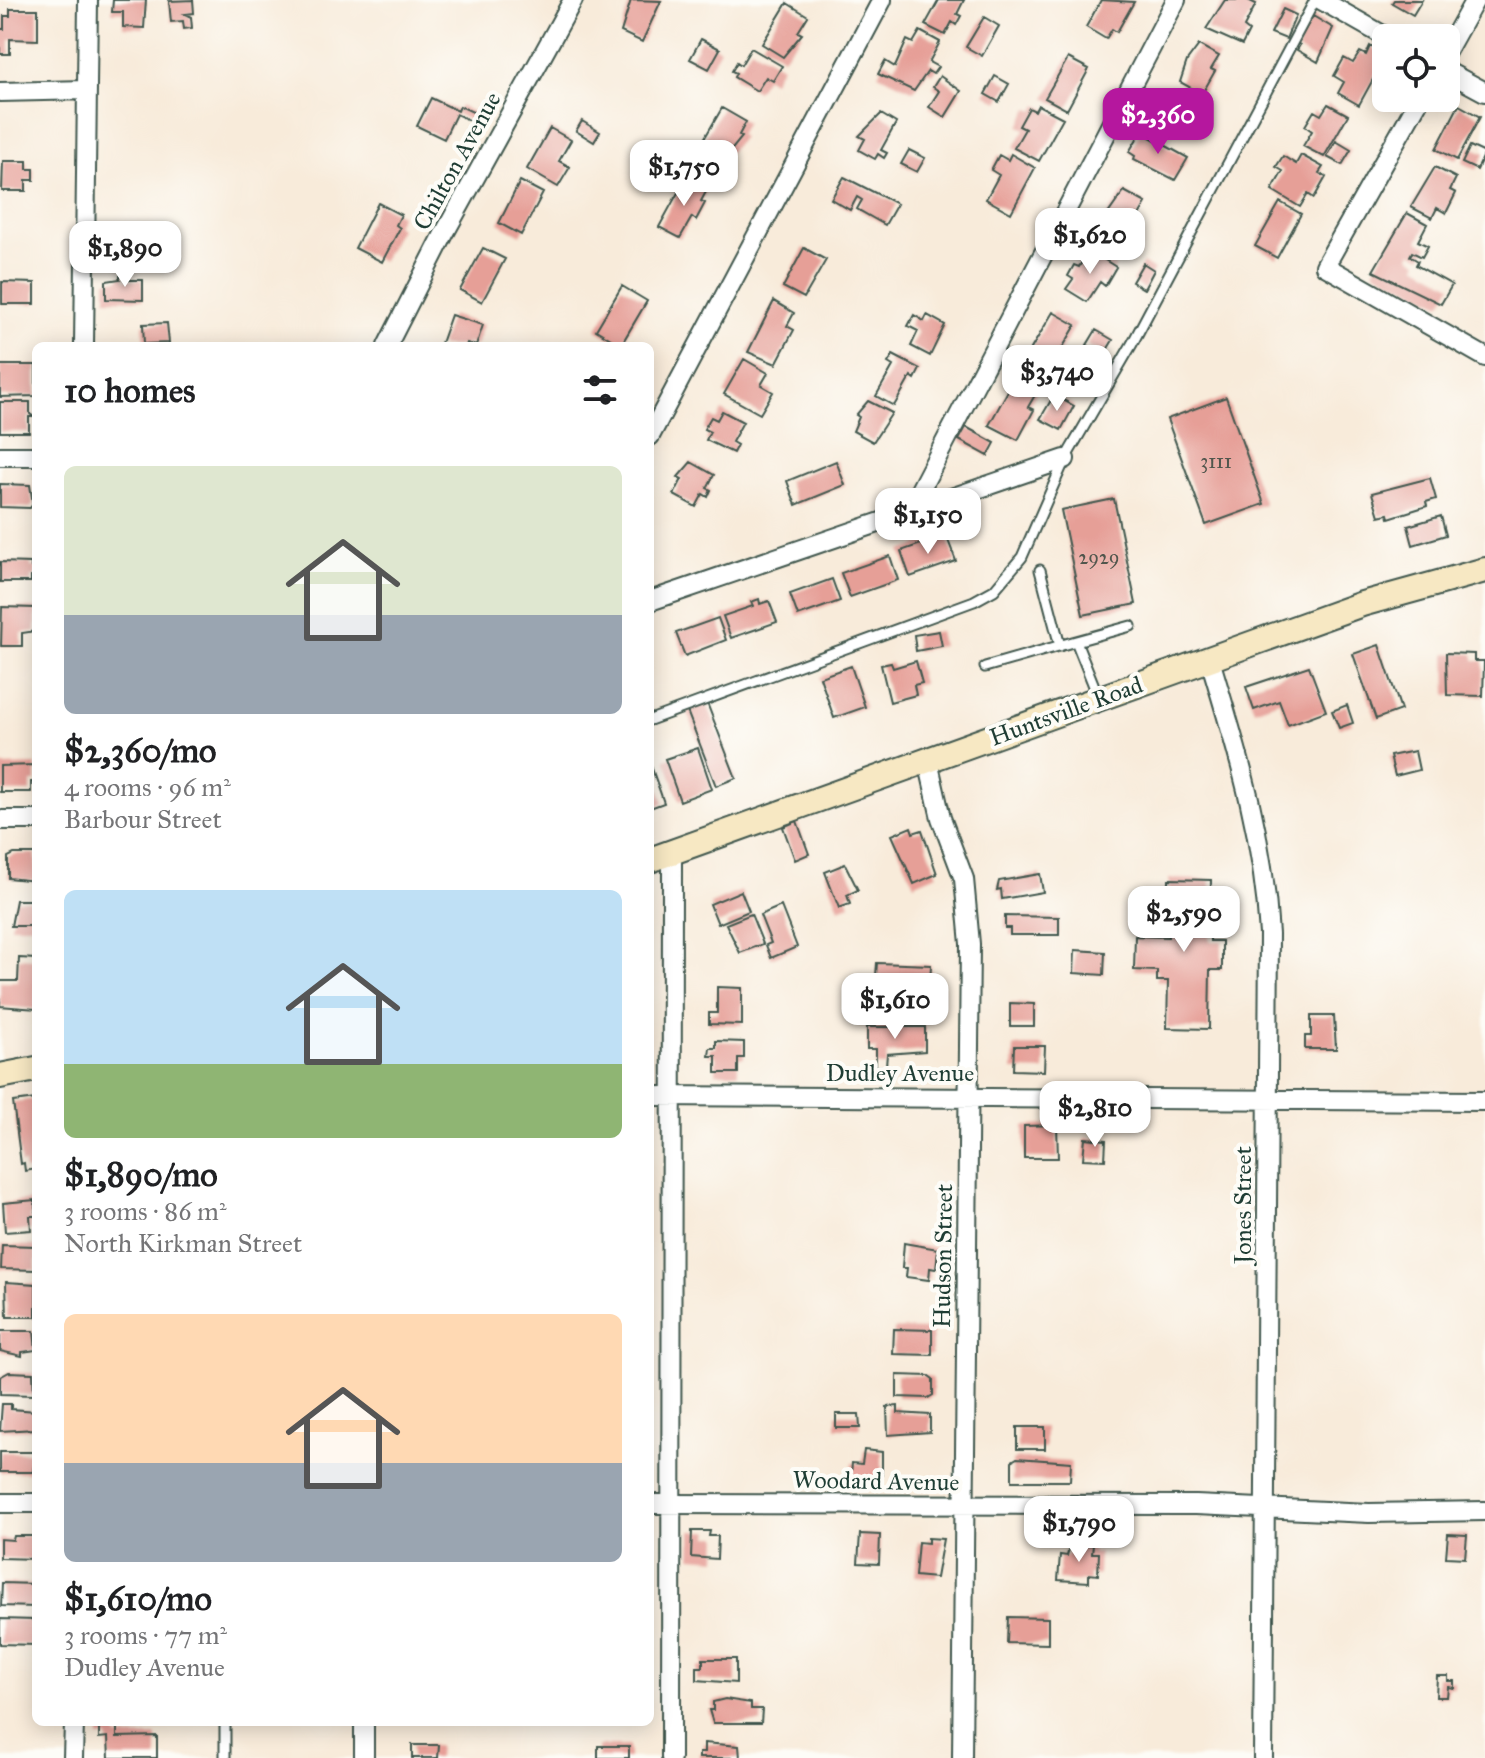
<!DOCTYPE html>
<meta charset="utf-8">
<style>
:root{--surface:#fff;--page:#f6f6f6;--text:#202124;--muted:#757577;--accent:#b5179e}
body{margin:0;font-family:"IM FELL Great Primer",serif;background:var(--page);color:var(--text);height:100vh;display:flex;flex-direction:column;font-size:30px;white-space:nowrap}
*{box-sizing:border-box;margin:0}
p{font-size:26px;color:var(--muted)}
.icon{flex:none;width:44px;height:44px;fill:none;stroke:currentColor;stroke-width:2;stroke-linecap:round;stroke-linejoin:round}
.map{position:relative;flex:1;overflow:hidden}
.details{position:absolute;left:32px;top:342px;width:622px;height:1384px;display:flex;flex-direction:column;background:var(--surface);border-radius:12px;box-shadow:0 4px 20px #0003}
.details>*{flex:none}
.controls{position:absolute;left:1372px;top:24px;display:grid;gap:16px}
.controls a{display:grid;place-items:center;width:88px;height:88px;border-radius:12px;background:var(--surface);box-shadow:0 4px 20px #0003;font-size:40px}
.price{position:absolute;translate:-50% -68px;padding:0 18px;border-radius:16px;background:#fff;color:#222;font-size:26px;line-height:52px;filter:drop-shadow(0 2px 4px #0008)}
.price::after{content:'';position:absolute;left:50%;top:48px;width:24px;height:18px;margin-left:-12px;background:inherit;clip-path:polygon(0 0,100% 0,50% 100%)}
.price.current{background:var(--accent);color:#fff}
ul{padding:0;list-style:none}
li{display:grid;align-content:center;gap:16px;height:424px;padding:0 32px}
li span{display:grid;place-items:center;height:248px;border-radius:12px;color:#555}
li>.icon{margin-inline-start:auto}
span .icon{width:144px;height:144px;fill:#fffc;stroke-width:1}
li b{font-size:34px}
h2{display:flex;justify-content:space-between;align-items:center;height:96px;padding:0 32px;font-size:34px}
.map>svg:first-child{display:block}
.building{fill:#e69f97}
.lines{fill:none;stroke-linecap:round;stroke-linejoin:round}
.lane-casing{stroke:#40574d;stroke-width:13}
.street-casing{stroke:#40574d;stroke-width:22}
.secondary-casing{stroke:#40574d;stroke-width:28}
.lane{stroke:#fff;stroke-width:9}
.street{stroke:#fff;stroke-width:18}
.secondary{stroke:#f7e8c3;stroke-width:24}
.labels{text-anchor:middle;stroke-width:8;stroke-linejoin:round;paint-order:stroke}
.number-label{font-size:20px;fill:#51564d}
.street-label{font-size:24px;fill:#1f3d34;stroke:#fdfcf7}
</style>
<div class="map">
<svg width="1485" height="1758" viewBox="0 0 1485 1758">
<rect width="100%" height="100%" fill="#fdfcf7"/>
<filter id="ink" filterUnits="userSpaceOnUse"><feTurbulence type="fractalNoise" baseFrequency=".0125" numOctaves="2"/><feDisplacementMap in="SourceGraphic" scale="16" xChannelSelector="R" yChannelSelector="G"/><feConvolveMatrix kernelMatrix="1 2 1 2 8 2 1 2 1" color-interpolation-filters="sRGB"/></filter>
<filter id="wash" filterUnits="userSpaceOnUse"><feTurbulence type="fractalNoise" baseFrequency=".006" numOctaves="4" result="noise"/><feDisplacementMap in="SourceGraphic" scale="32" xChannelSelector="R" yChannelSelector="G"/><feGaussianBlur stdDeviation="1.8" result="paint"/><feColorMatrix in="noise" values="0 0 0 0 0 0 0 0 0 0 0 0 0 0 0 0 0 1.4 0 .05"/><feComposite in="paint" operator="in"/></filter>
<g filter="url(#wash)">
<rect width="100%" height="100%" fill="#f8ebda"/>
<g id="blocks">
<path class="building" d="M113,0H146L144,28L123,27V12H112Z
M193,0L194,13L185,14L191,17L192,28L184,29L183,21L171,22L169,1Z
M631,0L661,1L642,42L621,32Z
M939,0H964L957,14L961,16L956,25L952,22L945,35L925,25Z
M1101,0L1134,2L1117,32L1112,29L1106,39L1086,27Z
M1225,0H1248L1256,4L1244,27L1249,31L1242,45L1206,29Z
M1394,0H1422L1413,15L1392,3Z
M787,3L808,16L798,32L802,34L783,57L762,44Z
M10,9H38V40L10,39V54H0V29H4V16H10Z
M1283,9L1296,15L1286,39L1271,33Z
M1313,16L1333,28L1318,62L1297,50L1300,45L1297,43Z
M984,17L999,26L982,56L966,47Z
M920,31L940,42L929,62L938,67L933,74L928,71L914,91L878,74L885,61L895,67L907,40L913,43Z
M701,39L720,49L709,69L690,59Z
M1199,45L1219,56L1211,69L1215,71L1202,94L1180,82L1187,61Z
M1370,46L1385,55L1380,64L1386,67V77L1377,72L1359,105L1338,93L1344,82L1334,76L1344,58L1353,63L1360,52L1366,55Z
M751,48L782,66L773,81L766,77L757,91L734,77L736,73L732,71L737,62L741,65Z
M1068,58L1089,69L1067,110L1045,98Z
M940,76L961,91L945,117L929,107L939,91L933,87Z
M995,76L1009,84L999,102L985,94Z
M1174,90L1192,100L1173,134L1154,124Z
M431,98L458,111L460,106L475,113L471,121L456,114L444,139L417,126Z
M1328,104L1348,115L1324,157L1303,146L1312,131L1305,126L1314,111L1321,115Z
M1038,105L1063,118L1039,161L1014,148L1025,129L1019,126L1029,108L1035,111Z
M1459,105L1480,117L1457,160L1436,149Z
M722,108L746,122L739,135L742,137L729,153L704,139Z
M881,114L896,123L881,150L887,153L884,158L878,154L875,159L859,150L865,139L859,136Z
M582,121L600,132L594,142L576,131Z
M550,128L571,140L559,161L570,167L558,187L527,169Z
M1141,132L1188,158L1175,180L1134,159L1135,156L1129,152Z
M1336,141L1351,150L1342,165L1327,157Z
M1470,146L1485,153L1477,170L1462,163Z
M909,150L925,158L917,172L901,164Z
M1011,154L1035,168L1011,213L986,199L999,175L991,170L999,155L1008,160Z
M1301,155L1323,167L1319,173L1326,177L1314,198L1308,194L1300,207L1272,190L1283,171L1276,167L1283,156L1296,164Z
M3,161H27V169H34V180H26V191H2Z
M1435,167L1456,178L1450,190L1456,193L1446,213L1437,208L1432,218L1411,207Z
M844,177L897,204L885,225L857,209L862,200L857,197L850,210L831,199Z
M686,178L707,190L701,201L705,203L696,220L692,217L680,238L659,227Z
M520,181L543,193L521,235L499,223Z
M1124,191L1146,203L1123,244L1101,232L1106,223L1103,221Z
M1280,202L1301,214L1277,258L1255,246Z
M378,203L401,215L396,225L400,228L382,262L355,248Z
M1407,213L1427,224L1418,241L1428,246L1422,257L1412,252L1410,256L1418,261L1416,265L1452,285L1441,304L1373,271Z
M483,248L505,259L482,302L460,290Z
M804,248L826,260L804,298L783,287Z
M1089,250L1116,267L1105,286L1100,282L1087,302L1066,289L1073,279L1068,276L1074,265L1079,267Z
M1143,263L1154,270L1144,289L1132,282Z
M120,276H125V280H143V300L106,299V281L120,279Z
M2,282L35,283V304H2Z
M622,286L647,301L621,345L596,330Z
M774,301L794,313L787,326L794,330L776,364L748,352Z
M1053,312L1076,325L1051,367L1028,354Z
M451,315L483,325L476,346L467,343L466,346H440Z
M914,315L924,321L927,315L945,325L930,356L911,346L918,331L908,326Z
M167,323L169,343L144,344L143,324Z
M1096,330L1113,340L1104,355L1087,345Z
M893,355L920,369L915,379L911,376L894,406L876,396L893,366L888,363Z
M744,359L768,373L761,385L773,392L760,414L724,394Z
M0,365H36V396L0,397Z
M1015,378L1038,390L1028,407L1034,410L1018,440L989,425Z
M1054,395L1074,406L1061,430L1040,419Z
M1226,397L1264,504L1206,525L1167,419Z
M868,401L892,413L873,442L853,431L859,417L856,415Z
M0,402H30V414L34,417H29V432H0Z
M722,411L743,422L732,442L737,445L733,453L706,440L710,432L704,429L711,417L717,420Z
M966,427L995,443L988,456L959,440Z
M836,461L845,485L796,505L787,481Z
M691,462L714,475L707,488L711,490L708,497L703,494L696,507L674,495L682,479L678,477Z
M1430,478L1436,499L1426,502L1427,506L1389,518L1388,514L1379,516L1372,493Z
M0,484L30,485L33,504L30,508L0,507Z
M1114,499L1136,604L1083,615L1061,510Z
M1441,516L1446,535L1413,545L1408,526Z
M946,535L956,561L910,577L901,551Z
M890,556L898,580L850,597L841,573Z
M0,562L31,563V567H36V577H31V582H0Z
M832,579L840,601L798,616L790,594Z
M759,599L760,604L769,601L777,622L731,638L723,616L753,606L751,602Z
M2,607L36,608V631L22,633V646H1Z
M718,618L726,640L685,656L676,633Z
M939,631L942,646L916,651L914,635Z
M1379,645L1401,710L1376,719L1353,654Z
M1446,653L1474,654V661H1484L1483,696L1447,695Z
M916,661L922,683L914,685L916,695L890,702L881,665L891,663L893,668Z
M851,666L865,707L834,718L820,677Z
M1309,666L1326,711L1288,725L1279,701L1254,710L1246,687Z
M707,703L736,778L716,786L687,711Z
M1347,705L1353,723L1339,728L1332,711Z
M698,748L712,789L680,801L665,759Z
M1415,751L1419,770L1395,776L1390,756Z
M650,763L664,803L650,808Z
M36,765V782H31V792H0V766Z
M797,821L809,854L795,860L783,827Z
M911,827L913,833L922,830L937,874L914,884L892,835Z
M14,854H36V881L8,878V857Z
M845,864L858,890L847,895L850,904L839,908L825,872Z
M1040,874L1043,892L1002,899L1001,889L997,890L999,881Z
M1169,879L1211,880L1210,941H1222V970H1210L1209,1029L1167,1028L1168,981H1157V971L1134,970L1135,936L1168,937Z
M741,891L749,911L718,924L710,904Z
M16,900H36V926H11Z
M781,906L797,947L771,958L766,945L771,943L760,915Z
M751,914L763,944L740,953L726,924Z
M1005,916L1059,917V935H1010V928H1005Z
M1075,950L1105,952L1104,975L1074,973Z
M19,958L36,959V1009L0,1006V981H18Z
M877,963L931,965L930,984L881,983L882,976H876Z
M717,987L742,988V1025L709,1024V1013H717Z
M1010,1003L1034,1004V1026H1010Z
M1311,1016H1334L1336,1049H1305V1036H1311Z
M867,1027H925V1051L887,1054L886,1066H876V1049H867Z
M716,1041L744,1042V1058H738V1073H716V1056H709L710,1048H716Z
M1014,1046H1045L1044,1071L1013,1070Z
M36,1099V1169L25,1171L24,1163L21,1164L13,1102Z
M1057,1125L1058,1158H1024V1126Z
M1085,1138L1106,1140L1105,1160L1083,1159Z
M35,1200L36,1216H30L31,1230L5,1232L3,1203Z
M904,1243L938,1249L936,1269L930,1268L929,1280L906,1277L907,1268H902Z
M2,1245L36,1246V1270L1,1269Z
M6,1282L36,1284V1317H7Z
M894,1329L932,1330V1355L893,1354Z
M0,1331H34L36,1350L22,1352V1356L0,1351Z
M9,1372L33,1373L34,1395L0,1394V1377Z
M897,1375L929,1376L933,1379V1395L928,1398L897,1397Z
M2,1404H11V1409L36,1411V1429L0,1431Z
M898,1406V1413L930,1415V1432L888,1435L887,1407Z
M836,1414H859L860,1428H836Z
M1017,1427H1045V1449H1017Z
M864,1450L882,1452V1477H878V1482L851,1475L852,1463L862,1464Z
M0,1452H36L33,1472H0Z
M1017,1458L1071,1462L1070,1481H1012V1461Z
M692,1531H710L709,1536H718L717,1559L691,1557Z
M860,1534L880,1535L879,1564L858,1563Z
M1448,1534L1467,1535L1465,1558L1446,1557Z
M14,1536H36V1559L0,1558V1539L13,1540Z
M928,1538L943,1539L936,1578L915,1576L918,1542L928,1543Z
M1070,1544L1093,1545L1092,1553H1099L1098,1575L1089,1574V1582L1058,1580L1060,1555L1067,1556Z
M2,1583L36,1584V1607L1,1606Z
M1008,1617L1048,1618V1644L1007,1643Z
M0,1619L36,1620V1645L0,1644Z
M703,1659H736V1683L697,1680V1667H703Z
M1437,1676H1448V1681H1454V1688L1448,1687L1447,1697H1436Z
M725,1699L751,1703V1709H762L761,1723H713L709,1710H713V1702Z
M99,1722H117V1737L157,1736V1758H109L108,1737L99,1738Z
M704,1743L739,1746L740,1758H699V1753H704Z
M412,1745H439L438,1758H412Z
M598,1746H629V1758H598Z"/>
</g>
</g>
<g filter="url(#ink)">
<use href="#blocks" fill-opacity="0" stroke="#40574d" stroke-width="2"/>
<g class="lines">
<defs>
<path id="lane" d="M1040,570L1060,646
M1076,641L1131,626
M985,667L1076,641L1098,696
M650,720L974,601L994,590L1022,557L1065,459L1132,344L1315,0
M225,1758V1722"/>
<path id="street" d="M1321,0L1388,38
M1446,52L1475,0
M1446,71L1485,92
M0,92L87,90
M1420,98L1325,266L1485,357
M84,346L88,0
M387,346L444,234L573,0
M650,436L882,0
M0,456H36
M908,513L1176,0
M650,601L1065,459
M1210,660C1239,756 1263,833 1269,934L1263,1758
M928,761L941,818L964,879L970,944L962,1758
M0,820H36
M650,1096L1485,1101
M0,1503H36
M650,1504L1196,1505L1369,1513L1485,1511
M73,1758L74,1722
M364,1758V1722
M671,1758L672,852"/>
<path id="secondary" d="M650,860L1362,604L1485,570
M0,1076L36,1069"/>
</defs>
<use href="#lane" class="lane-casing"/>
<use href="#street" class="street-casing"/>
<use href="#secondary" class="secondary-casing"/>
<use href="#lane" class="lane"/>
<use href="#street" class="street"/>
<use href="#secondary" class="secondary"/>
</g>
</g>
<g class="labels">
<g class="number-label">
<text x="1216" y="468">3111</text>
<text x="1099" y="564">2929</text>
</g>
<g class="street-label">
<text transform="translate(457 161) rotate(-61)" y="8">Chilton Avenue</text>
<text transform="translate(1066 711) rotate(-20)" y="8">Huntsville Road</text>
<text x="900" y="1081">Dudley Avenue</text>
<text transform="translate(1243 1205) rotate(-90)" y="8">Jones Street</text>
<text transform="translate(943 1256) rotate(-89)" y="8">Hudson Street</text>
<text transform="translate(876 1481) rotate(1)" y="8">Woodard Avenue</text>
</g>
</g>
</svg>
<div class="controls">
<a><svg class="icon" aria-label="locate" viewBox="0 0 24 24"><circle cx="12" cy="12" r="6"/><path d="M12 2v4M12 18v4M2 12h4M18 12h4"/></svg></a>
</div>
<b class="price current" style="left:1158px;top:156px">$2,360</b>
<b class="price" style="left:684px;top:208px">$1,750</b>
<b class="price" style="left:1090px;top:276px">$1,620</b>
<b class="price" style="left:125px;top:289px">$1,890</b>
<b class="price" style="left:1057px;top:413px">$3,740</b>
<b class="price" style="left:928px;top:556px">$1,150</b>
<b class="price" style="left:1184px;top:954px">$2,590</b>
<b class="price" style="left:895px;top:1041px">$1,610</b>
<b class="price" style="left:1095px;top:1149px">$2,810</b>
<b class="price" style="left:1079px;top:1564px">$1,790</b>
<section class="details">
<h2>10 homes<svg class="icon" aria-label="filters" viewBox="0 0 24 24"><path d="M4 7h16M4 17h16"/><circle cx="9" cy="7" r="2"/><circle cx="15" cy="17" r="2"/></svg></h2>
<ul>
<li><span style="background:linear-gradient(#dfe7d0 60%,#9aa5b1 0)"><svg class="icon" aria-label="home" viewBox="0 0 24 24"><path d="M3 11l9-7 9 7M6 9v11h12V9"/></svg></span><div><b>$2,360/mo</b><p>4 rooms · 96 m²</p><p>Barbour Street</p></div></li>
<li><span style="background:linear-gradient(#bfe0f5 70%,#8fb573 0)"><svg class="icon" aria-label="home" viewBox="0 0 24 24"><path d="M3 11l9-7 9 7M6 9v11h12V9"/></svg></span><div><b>$1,890/mo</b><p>3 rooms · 86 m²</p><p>North Kirkman Street</p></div></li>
<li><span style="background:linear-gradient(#ffd9b3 60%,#9aa5b1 0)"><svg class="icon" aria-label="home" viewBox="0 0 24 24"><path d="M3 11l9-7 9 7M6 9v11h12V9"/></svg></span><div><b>$1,610/mo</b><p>3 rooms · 77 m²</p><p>Dudley Avenue</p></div></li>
</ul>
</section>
</div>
